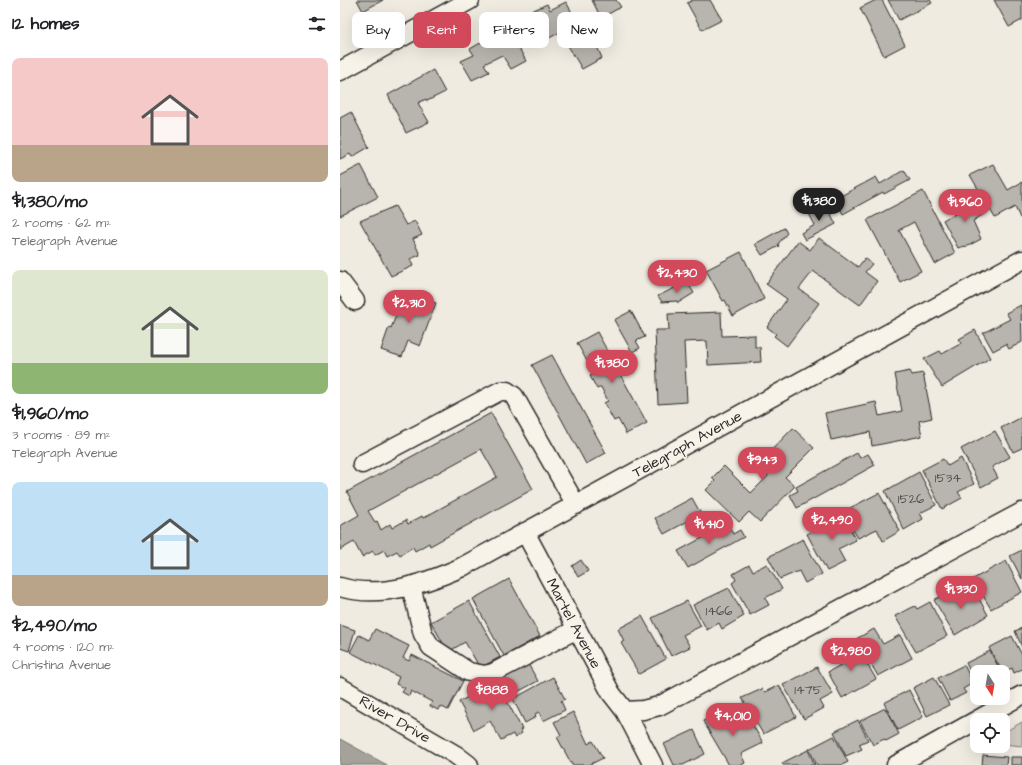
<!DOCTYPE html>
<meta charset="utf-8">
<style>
:root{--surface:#fff;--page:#f2f2f2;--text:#202124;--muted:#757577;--accent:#d1495b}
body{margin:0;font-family:"Architects Daughter",sans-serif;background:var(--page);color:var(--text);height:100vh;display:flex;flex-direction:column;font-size:15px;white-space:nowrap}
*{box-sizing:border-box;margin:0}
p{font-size:13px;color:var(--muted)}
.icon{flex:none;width:22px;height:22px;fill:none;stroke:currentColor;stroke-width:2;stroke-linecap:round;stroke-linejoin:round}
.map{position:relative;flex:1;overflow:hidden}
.side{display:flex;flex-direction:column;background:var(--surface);width:340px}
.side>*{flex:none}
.guide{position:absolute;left:12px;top:12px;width:380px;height:36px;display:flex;gap:8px}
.needle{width:26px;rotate:169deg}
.buttons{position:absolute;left:630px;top:665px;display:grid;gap:8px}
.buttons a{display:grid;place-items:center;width:40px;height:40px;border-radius:8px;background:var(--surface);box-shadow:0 4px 16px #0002;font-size:20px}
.price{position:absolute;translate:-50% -34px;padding:0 9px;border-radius:14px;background:var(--accent);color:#fff;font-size:13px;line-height:26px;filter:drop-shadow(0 1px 2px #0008)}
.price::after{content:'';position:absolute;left:50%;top:24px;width:12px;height:9px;margin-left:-6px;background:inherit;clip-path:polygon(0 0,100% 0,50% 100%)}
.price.active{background:#222;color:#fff}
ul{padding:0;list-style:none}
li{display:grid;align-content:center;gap:8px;height:212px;padding:0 12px}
li span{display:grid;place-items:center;height:124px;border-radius:8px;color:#555}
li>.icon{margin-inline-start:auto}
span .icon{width:72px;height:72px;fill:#fffc;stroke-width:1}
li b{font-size:17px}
h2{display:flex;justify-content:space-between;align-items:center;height:48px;padding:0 12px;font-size:17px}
.pill{padding:0 14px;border-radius:8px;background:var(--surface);box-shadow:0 4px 16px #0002;font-size:14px;line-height:36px}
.pill.active{background:var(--accent);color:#fff}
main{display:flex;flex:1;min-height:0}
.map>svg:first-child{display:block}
.green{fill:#cfcbc2;stroke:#7d7b76}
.water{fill:#a4a29a;stroke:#74726e}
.building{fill:#b8b5ae;stroke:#2b2b2b;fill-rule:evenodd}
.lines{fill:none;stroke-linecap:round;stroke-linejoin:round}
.minor-casing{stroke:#2b2b2b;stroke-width:21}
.minor{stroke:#f7f3e8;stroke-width:18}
.labels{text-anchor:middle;stroke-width:3.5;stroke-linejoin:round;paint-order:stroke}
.number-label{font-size:13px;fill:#4e4e4c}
.street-label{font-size:15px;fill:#2b2b2b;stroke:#f7f3e8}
</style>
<main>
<section class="side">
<h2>12 homes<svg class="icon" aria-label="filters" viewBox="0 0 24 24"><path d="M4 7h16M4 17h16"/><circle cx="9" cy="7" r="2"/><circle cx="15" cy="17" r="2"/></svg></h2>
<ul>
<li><span style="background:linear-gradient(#f6c9c9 70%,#b9a48a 0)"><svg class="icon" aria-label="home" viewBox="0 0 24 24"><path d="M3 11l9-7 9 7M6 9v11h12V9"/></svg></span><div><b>$1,380/mo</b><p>2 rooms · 62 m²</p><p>Telegraph Avenue</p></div></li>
<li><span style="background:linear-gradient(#dfe7d0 75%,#8fb573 0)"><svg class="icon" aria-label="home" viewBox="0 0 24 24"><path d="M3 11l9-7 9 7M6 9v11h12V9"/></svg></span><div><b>$1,960/mo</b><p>3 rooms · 89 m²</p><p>Telegraph Avenue</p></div></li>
<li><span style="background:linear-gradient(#bfe0f5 75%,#b9a48a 0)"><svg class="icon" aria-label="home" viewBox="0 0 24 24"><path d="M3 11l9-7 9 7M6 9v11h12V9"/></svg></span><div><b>$2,490/mo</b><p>4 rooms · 120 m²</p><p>Christina Avenue</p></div></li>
</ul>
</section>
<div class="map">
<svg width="682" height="765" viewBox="0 0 682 765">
<rect width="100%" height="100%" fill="#efebe0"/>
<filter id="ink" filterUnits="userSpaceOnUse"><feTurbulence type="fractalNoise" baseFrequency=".025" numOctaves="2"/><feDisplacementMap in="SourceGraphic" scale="8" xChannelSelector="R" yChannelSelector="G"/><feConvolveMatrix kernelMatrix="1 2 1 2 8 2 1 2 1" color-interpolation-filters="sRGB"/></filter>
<g filter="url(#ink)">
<path class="green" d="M682,722V746L663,744V733Z"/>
<path class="water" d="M0,739L47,765H0Z"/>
<path class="building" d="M17,0H43L23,11Z
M252,0H276L281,7L261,18Z
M353,0H370L382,20L362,30L347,3Z
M536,0H542L565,45L544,56L520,8Z
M548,0H590L592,3L559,20Z
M654,0H682V20L669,27Z
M226,2L238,23L190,48L174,19L207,4L210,10Z
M169,30L186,61L171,69L162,55L144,64L149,72L132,80L121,61L134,55L130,49L142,42L144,44Z
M251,33L262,58L242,69L227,44Z
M93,70L105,92L87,101L86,99L78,103L89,122L66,133L48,95Z
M11,112L29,147L12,157L10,154L0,159V118Z
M653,164L668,190L682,182V217L680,218L675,207L655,218L630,175Z
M21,165L38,197L0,216V176Z
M564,170L570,180L544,194L543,192L503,214L495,199L536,177L540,184Z
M583,191L615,253L595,264L574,222L559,230L581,271L560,282L527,220Z
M635,196L644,214L633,221L641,239L626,247L625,246L618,248L603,220L623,209L620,203Z
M486,205L496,224L465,240L461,233L475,225L469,214Z
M55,206L66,225L75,221L82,235L73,239L80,255L70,259L73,266L51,276L20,221Z
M444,228L447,233L438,244L439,246L422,255L415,244Z
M479,238L518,267L525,258L532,264L525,272L537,281L520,305L473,271L459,289L479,303L447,346L434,336L436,334L427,327L447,299L426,284L458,241L470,250Z
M401,252L424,299L393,316L385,300L383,301L366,270Z
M347,282L354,293L338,303L337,301L322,302L318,296Z
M66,291L96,303L80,346L68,341L62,357L41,350L49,327L51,328Z
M681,305L682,342L669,349L666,344L653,351L643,333L670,319L666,313Z
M291,311L305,337L296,341L300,348L292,352L274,320Z
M381,312L382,336L415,335V347H420L421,362L368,365L367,341L344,342L347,402L318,404L315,330H329L328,314Z
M635,330L650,358L602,387L584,359L600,351L602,354L622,343L619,339Z
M257,332L307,423L286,434L278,419L274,421L264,403L268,401L261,387L257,389L250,376L254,374L237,343Z
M212,355L266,453L246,464L192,365Z
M570,371L572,375L583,373L592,418L579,421L582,436L532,446L530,432L491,440L485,413L536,402L539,416L562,411L555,374Z
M151,413L193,489L90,546L89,543L75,551L73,547L60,555L57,551L47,556L44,550L35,555L33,551L22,557L14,542L0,550V526L19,515L7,492ZM141,449L157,477L83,518L82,516L68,524L66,520L52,528L50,524L41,530L37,521L35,522L28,511Z
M682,417V448L673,452L661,428Z
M453,428L474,448L445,477L455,486L420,522L409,512L399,522L366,490L375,481L372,478L384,466L411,493L428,476L417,465Z
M655,431L670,457L652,467L658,478L641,487L621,449Z
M517,453L520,458L528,454L535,465L457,508L450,495L458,491L456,487Z
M621,458L634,484L618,492L622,498L602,509L582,470L603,459L608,466Z
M579,472L596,505L580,513L583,519L564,530L545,491Z
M539,493L560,531L543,541L537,529L518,538L502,512Z
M352,498L361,514L324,534L315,518Z
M503,514L516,540L498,549L505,562L487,571L467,534Z
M388,524L393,534L400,530L404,537L348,568L338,551Z
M463,539L482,574L465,583L459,571L440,579L428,557Z
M682,550V579L670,556Z
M241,560L248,571L238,577L232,566Z
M666,561L682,592L651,609L633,579Z
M427,564L442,589L425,598L429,605L410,615L392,583L396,580L393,574L409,565L413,571Z
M169,579L200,636L164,656L133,599Z
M389,588L404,616L382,629L379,623L367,630L353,605Z
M633,588L648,615L615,635L594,600L612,590L618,602L623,600L619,593Z
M129,601L160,657L140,668L125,642L108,652L91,622Z
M347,601L361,626L343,635L350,647L331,656L312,618Z
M590,602L607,636L576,652L555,616L575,606L577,609Z
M302,616L326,659L299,674L281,643L284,641L278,629Z
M0,625L15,630L9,651L0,648Z
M682,628V647L675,631Z
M35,629L69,646L63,658L69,661L72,655L123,681L108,710L100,706L98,710L90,706L92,702L71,691L69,696L62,692L65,688L56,684L59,677L10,652L19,635L29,640Z
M534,629L543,644L560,635L572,658L538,676L516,639Z
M672,636L682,655V669L674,673L672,668L663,673L649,648Z
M516,645L536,679L502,698L488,672L504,663L498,653Z
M650,651L661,672H637V685L626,663Z
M188,664L198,681L170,696L160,680Z
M624,665L633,683L623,689L626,693L610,701L598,678Z
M477,667L493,694L480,701L484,708L464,719L443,685Z
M213,677L225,699L221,701L225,710L203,721L199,712L195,714L196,717L185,723L173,699Z
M594,677L609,705L587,716L573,688Z
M156,681L182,729L180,730L182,733L175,738L173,734L161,740L150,721L134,730L119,702Z
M439,685L456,717L423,734L402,698L422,689L425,692Z
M569,690L583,717L558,730L544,703Z
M545,708L559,734L546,741L544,739L533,745L520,721Z
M382,711L388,724L407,715L423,743L401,754L405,763L401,765H389L363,721Z
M233,712L248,744L253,741L263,758L249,765H232L217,737L221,735L214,722Z
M518,720L528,740L519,744L522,749L506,756L494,732Z
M354,730L365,754L343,765H334L324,744Z
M494,736L508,762L502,765H477L469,749Z
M468,750L475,765H443L442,763Z
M643,755L667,757L666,765H642Z
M671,757H682V765H671Z"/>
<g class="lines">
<defs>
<path id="minor" d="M0,71L130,0
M0,281L15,301
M22,464L160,391H167L174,396L236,505
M185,532L271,693L285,711L313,765
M71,586L83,634L91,647L129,672L145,675L153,673L237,629
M0,587C41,599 83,584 120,568L682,260
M0,687L116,755L129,765
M285,711L303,710L319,706L682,512
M556,765L682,695"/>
</defs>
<use href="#minor" class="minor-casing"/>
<use href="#minor" class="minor"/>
</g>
</g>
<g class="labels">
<g class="number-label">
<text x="608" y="482">1534</text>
<text x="571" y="503">1526</text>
<text x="379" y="615">1466</text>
<text x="468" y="694">1475</text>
</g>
<g class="street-label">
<text transform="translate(347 444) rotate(-29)" y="5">Telegraph Avenue</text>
<text transform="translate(234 623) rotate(62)" y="5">Martel Avenue</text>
<text transform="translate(55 719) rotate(30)" y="5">River Drive</text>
</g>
</g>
</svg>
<div class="buttons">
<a><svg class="needle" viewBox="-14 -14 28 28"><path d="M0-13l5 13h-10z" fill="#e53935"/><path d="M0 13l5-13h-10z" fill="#757577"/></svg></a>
<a><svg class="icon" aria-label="locate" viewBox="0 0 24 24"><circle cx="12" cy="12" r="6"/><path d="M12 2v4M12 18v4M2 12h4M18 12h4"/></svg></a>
</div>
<b class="price active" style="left:479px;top:222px">$1,380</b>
<b class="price" style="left:625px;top:223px">$1,960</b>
<b class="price" style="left:337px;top:294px">$2,430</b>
<b class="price" style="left:69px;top:324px">$2,310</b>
<b class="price" style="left:272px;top:384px">$1,380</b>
<b class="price" style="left:422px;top:481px">$943</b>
<b class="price" style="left:492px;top:541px">$2,490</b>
<b class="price" style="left:369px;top:545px">$1,410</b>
<b class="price" style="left:621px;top:610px">$1,330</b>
<b class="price" style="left:511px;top:672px">$2,980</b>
<b class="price" style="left:152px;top:711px">$888</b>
<b class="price" style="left:393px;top:737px">$4,010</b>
<div class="guide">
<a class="pill">Buy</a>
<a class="pill active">Rent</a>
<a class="pill">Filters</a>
<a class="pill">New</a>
</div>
</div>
</main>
